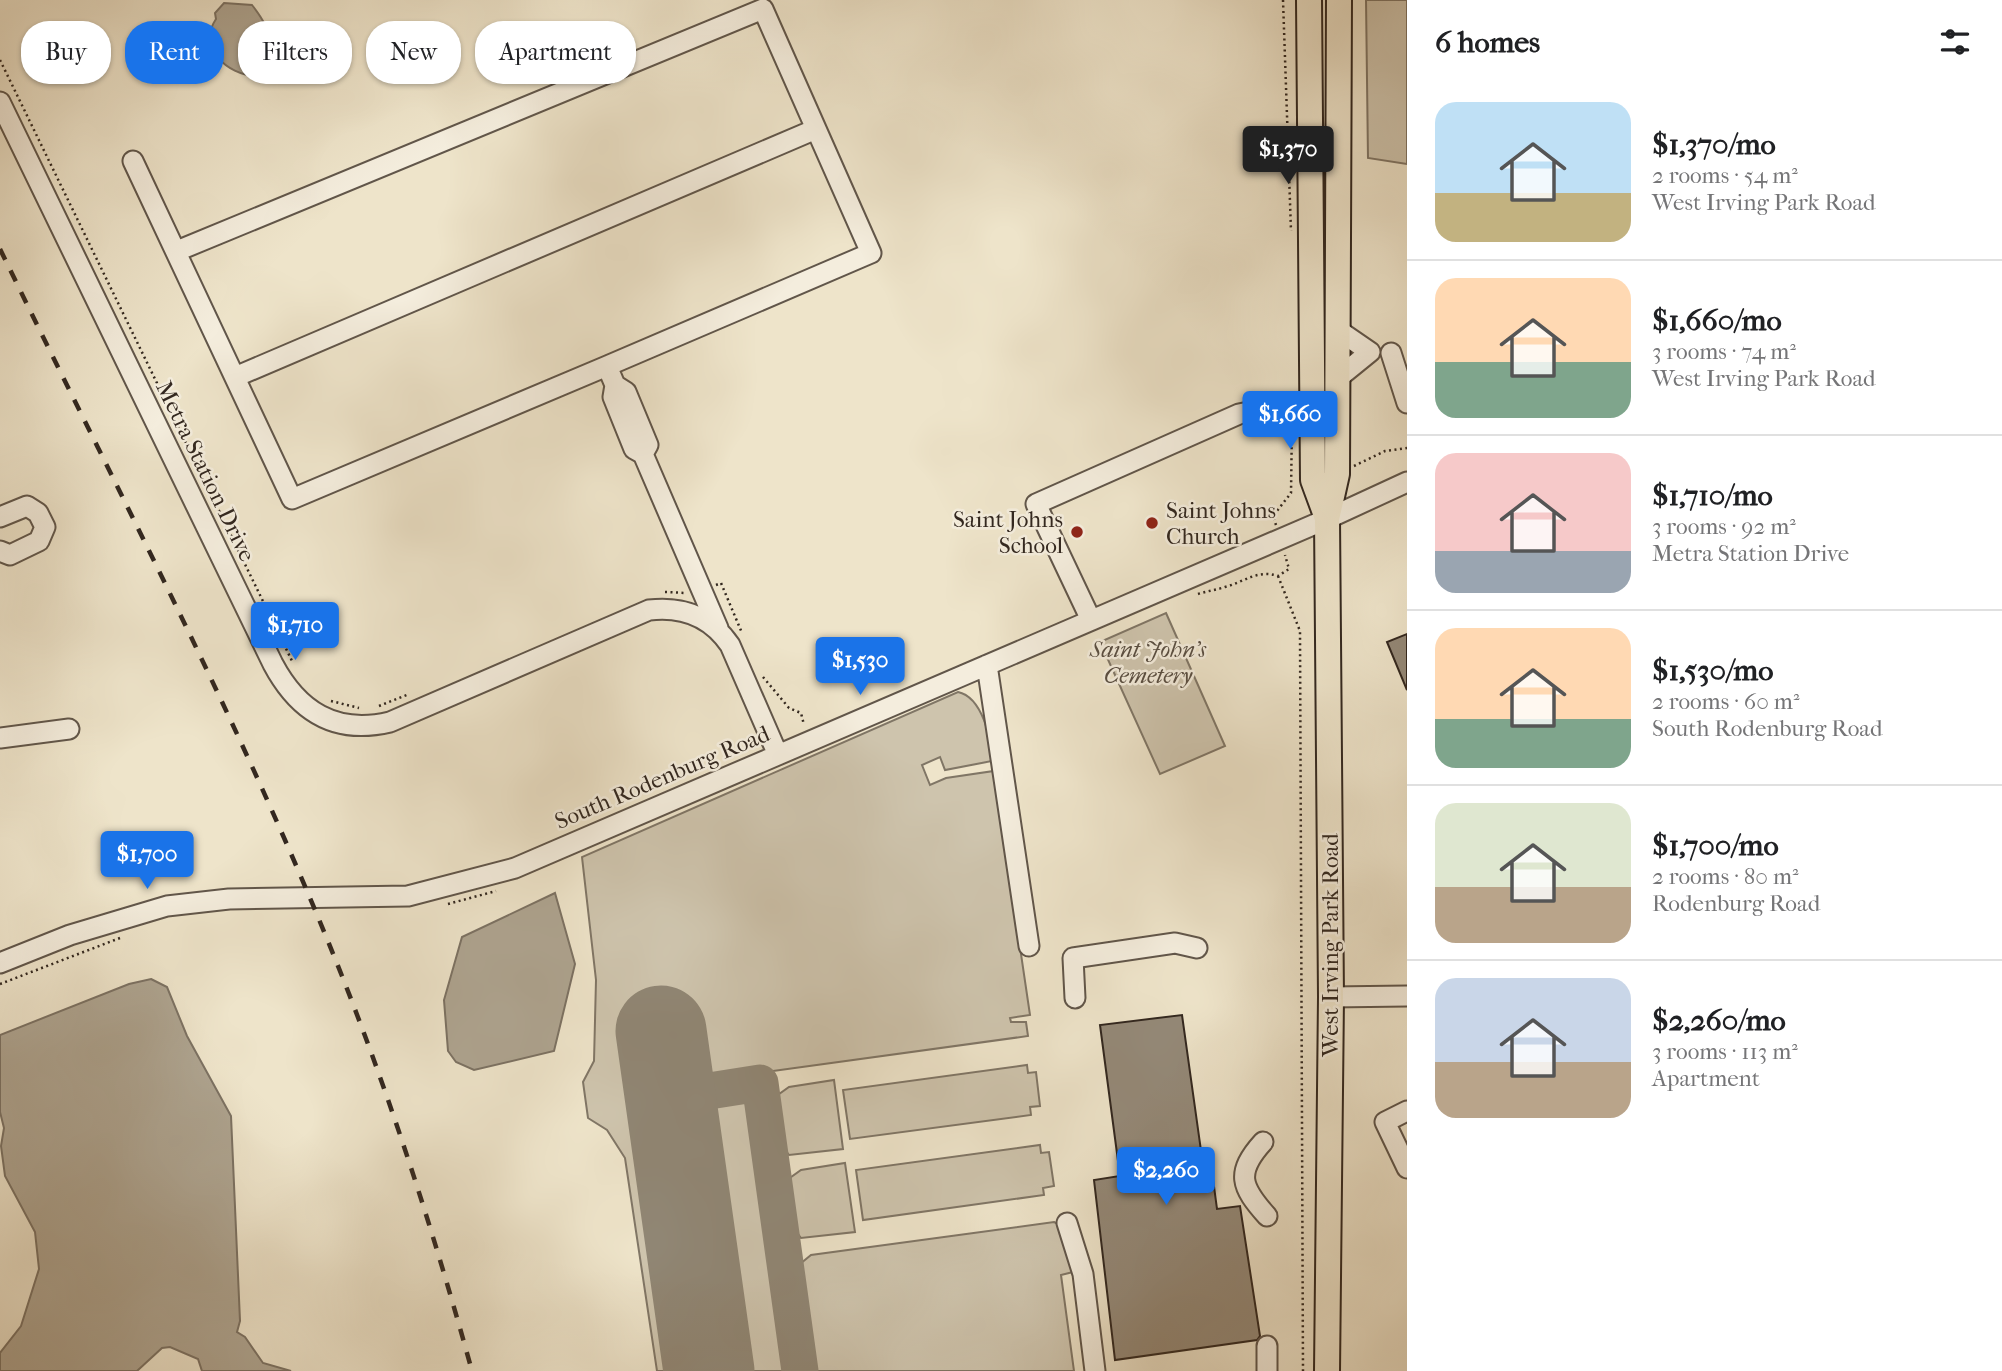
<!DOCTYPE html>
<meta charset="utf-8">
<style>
:root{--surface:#fff;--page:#f6f6f6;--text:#202124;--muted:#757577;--line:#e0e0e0;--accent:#1a73e8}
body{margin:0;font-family:"IM FELL French Canon",serif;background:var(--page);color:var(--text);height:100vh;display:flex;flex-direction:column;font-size:26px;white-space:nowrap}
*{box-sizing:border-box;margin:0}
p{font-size:23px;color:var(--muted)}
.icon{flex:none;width:38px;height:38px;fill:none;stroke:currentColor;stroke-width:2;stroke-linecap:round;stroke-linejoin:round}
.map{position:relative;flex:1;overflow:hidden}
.details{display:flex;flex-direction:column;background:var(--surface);width:595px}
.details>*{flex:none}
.banner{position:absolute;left:21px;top:21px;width:665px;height:63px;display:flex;gap:14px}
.price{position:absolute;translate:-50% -60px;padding:0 16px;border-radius:7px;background:var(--accent);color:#fff;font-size:23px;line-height:46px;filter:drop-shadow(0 2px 4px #0008)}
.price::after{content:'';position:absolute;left:50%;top:42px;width:21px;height:16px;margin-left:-10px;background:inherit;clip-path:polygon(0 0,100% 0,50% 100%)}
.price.selected{background:#222;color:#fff}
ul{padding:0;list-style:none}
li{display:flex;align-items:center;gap:21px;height:175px;padding:0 28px}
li+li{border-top:2px solid var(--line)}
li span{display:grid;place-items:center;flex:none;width:196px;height:140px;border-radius:21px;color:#555}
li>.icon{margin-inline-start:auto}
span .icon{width:84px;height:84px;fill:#fffc;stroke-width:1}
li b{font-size:30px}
h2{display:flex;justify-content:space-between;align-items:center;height:84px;padding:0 28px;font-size:30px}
.tag{padding:0 24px;border-radius:28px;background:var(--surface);box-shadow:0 2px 5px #0004;font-size:24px;line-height:63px}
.tag.selected{background:var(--accent);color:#fff}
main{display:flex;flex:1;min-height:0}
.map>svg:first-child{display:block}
.green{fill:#cec4ad;stroke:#807666;stroke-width:2}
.water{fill:#aea490;stroke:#7c7263;stroke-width:2}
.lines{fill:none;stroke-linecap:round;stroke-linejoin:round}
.taxiway{stroke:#908674;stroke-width:37}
.runway{stroke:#908674;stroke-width:91}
.building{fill:#948978;stroke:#32271f;stroke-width:2}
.minor-casing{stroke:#61564a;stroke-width:23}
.major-casing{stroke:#32271f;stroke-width:28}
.path{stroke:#32271f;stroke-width:2.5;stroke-dasharray:2 3.5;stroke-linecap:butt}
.minor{stroke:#f4eddd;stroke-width:19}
.major{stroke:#eee4ca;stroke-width:24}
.rail{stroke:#32271f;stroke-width:4.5;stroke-dasharray:12 12;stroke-linecap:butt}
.poi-dot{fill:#8f2418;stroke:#f4eddd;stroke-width:2.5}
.labels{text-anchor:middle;stroke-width:5;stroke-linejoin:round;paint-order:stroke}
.street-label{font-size:23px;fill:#32271f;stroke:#f4eddd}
.poi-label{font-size:23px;fill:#32271f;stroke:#f4eddd;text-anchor:start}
.park-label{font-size:23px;font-style:italic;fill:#594e42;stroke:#f4eddd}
</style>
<main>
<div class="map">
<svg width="1407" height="1371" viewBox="0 0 1407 1371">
<rect width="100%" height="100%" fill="#eee4ca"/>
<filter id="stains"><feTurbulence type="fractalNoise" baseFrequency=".00286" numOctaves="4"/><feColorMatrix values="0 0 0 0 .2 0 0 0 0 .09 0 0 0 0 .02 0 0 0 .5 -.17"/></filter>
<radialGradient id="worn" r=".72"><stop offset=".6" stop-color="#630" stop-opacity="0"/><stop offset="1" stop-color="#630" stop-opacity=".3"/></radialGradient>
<path class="green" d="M1366,0H1407V164L1368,158Z
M1166,613L1225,746L1160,774L1100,642Z
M958,692C982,697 992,739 992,761L945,770L940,757L922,765L930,785L946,778L994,771L1030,1015L1010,1018L1011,1022H1026L1028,1036L700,1081L691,1021L630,1029L677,1371H657L625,1158L607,1130L588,1118L583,1082L594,1061L596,980L582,857Z
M1027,1065L1028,1073L1036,1072L1040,1106L1030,1107L1031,1115L850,1139L843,1090Z
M834,1080L843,1149L789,1155L781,1144L775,1097L789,1087Z
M738,1099L751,1107L753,1117L788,1371H739L706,1126C709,1110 721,1100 738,1099Z
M1040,1145L1041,1153L1049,1152L1054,1186L1043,1188L1044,1195L863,1220L856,1170Z
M845,1163L855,1232L801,1238L793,1227L787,1180L801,1170Z
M1054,1222L1058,1224L1073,1272L1061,1275L1074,1371H811L798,1278L800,1264L811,1255Z"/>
<path class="water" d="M224,3L252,5C275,34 274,45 256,76C227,75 197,47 216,19L215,13Z
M555,893L575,964L554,1051L474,1070L456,1062L448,1051L444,1000L462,937Z
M151,979L167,987L187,1036L231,1116L240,1321L237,1332L245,1337L263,1363L291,1371H202L198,1359L170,1347L162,1348L137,1371H0V1353L21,1326L39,1269L35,1232L5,1176L1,1146L4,1128L0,1112V1035L129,984Z"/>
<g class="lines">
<path class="taxiway" d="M671,1097L760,1083L800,1371"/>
<path class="runway" d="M661,1031L709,1371"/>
</g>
<path class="building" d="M1407,634V690L1387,642Z
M1182,1015L1203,1165L1211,1164L1217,1209L1240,1206L1260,1336L1257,1340L1115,1360L1094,1180L1120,1176L1100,1025Z"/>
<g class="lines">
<defs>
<path id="minor" d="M0,102L273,664C298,711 335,735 390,722L649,610C683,606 711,617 730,645L778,755
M133,161L292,499L607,366L615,385
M177,251L763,9L871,253L607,366
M1391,353L1407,403
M235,377L816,129
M1338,378L1370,352L1338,330
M643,454L648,445L626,392L615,385L613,397L634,449L643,454L718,628
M0,517L27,506L38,513L45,527L39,541L10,555L0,551
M1091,620L1036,504L1239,414L1268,408H1313
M987,665L1029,946
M0,738L69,729
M0,963L70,935L167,906L229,899L408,896L515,868L1327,519L1407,482
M1331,997L1407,996
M1075,998L1073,958L1175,943L1197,948
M1407,1111L1385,1122L1407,1168
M1263,1142C1235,1173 1241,1187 1267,1216
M1067,1223L1083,1274L1095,1371
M1267,1371V1346"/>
<path id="major" d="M1309,0L1313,480L1327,518
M1327,1371L1331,997L1327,519L1337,474L1339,0"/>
</defs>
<use href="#minor" class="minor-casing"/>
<use href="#major" class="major-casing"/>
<path class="path" d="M1283,0L1291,231
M0,60L293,663
M1354,466L1385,451L1407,448
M1276,525L1273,516L1291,493L1292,423
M1278,576L1300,631L1303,1371
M716,585L721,583L742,633
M665,592L686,593
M1198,594C1207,591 1216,590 1225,587C1244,582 1258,569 1278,576L1289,569L1285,555
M763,677L789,708L801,713L804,725
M331,701L359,708
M379,706L409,694
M448,904L496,891
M0,984L120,938"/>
<use href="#minor" class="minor"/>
<use href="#major" class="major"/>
<path class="rail" d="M0,249C117,490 243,727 342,976C393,1105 435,1237 472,1371"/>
</g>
<g class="poi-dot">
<circle cx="1152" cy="523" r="7"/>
<circle cx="1077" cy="532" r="7"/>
</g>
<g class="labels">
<g class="street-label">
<text transform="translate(206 471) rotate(64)" y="8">Metra Station Drive</text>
<text transform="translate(662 777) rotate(-23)" y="8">South Rodenburg Road</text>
<text transform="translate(1330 945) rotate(-90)" y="8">West Irving Park Road</text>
</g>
<g class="poi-label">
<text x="1166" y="518">Saint Johns<tspan x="1166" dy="26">Church</tspan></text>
<text x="1063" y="527" text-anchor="end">Saint Johns<tspan x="1063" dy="26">School</tspan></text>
</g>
<g class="park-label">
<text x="1148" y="657">Saint John's<tspan x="1148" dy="26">Cemetery</tspan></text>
</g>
</g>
<rect width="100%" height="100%" filter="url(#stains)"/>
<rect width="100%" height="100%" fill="url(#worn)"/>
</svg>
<b class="price selected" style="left:1288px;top:186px">$1,370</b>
<b class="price" style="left:1290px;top:451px">$1,660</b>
<b class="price" style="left:295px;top:662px">$1,710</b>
<b class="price" style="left:860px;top:697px">$1,530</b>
<b class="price" style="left:147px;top:891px">$1,700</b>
<b class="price" style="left:1166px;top:1207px">$2,260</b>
<div class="banner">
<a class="tag">Buy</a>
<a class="tag selected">Rent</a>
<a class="tag">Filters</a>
<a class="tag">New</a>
<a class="tag">Apartment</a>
</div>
</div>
<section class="details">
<h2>6 homes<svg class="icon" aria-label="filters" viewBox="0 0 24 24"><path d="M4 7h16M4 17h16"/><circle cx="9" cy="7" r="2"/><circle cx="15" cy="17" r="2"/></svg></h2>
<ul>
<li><span style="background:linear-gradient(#bfe0f5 65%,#c2b280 0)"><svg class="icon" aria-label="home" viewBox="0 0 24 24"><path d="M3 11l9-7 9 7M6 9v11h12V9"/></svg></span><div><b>$1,370/mo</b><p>2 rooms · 54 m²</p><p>West Irving Park Road</p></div></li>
<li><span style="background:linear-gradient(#ffd9b3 60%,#7fa58c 0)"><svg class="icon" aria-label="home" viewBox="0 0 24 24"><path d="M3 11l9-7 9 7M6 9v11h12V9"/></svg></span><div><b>$1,660/mo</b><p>3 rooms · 74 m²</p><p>West Irving Park Road</p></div></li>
<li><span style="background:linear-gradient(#f6c9c9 70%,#9aa5b1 0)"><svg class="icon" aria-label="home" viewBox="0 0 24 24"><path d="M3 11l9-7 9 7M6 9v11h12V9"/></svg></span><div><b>$1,710/mo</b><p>3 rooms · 92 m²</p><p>Metra Station Drive</p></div></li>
<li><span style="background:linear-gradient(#ffd9b3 65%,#7fa58c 0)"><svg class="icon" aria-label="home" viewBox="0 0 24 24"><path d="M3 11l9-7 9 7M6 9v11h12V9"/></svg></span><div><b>$1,530/mo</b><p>2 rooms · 60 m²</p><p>South Rodenburg Road</p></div></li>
<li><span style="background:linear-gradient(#dfe7d0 60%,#b9a48a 0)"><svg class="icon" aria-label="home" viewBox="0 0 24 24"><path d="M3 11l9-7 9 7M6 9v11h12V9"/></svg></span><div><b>$1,700/mo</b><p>2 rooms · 80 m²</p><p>Rodenburg Road</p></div></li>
<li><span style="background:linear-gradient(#c9d6e8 60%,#b9a48a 0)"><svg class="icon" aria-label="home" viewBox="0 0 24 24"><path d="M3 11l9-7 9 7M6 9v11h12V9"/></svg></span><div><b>$2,260/mo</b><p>3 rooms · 113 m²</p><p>Apartment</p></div></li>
</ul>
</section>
</main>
